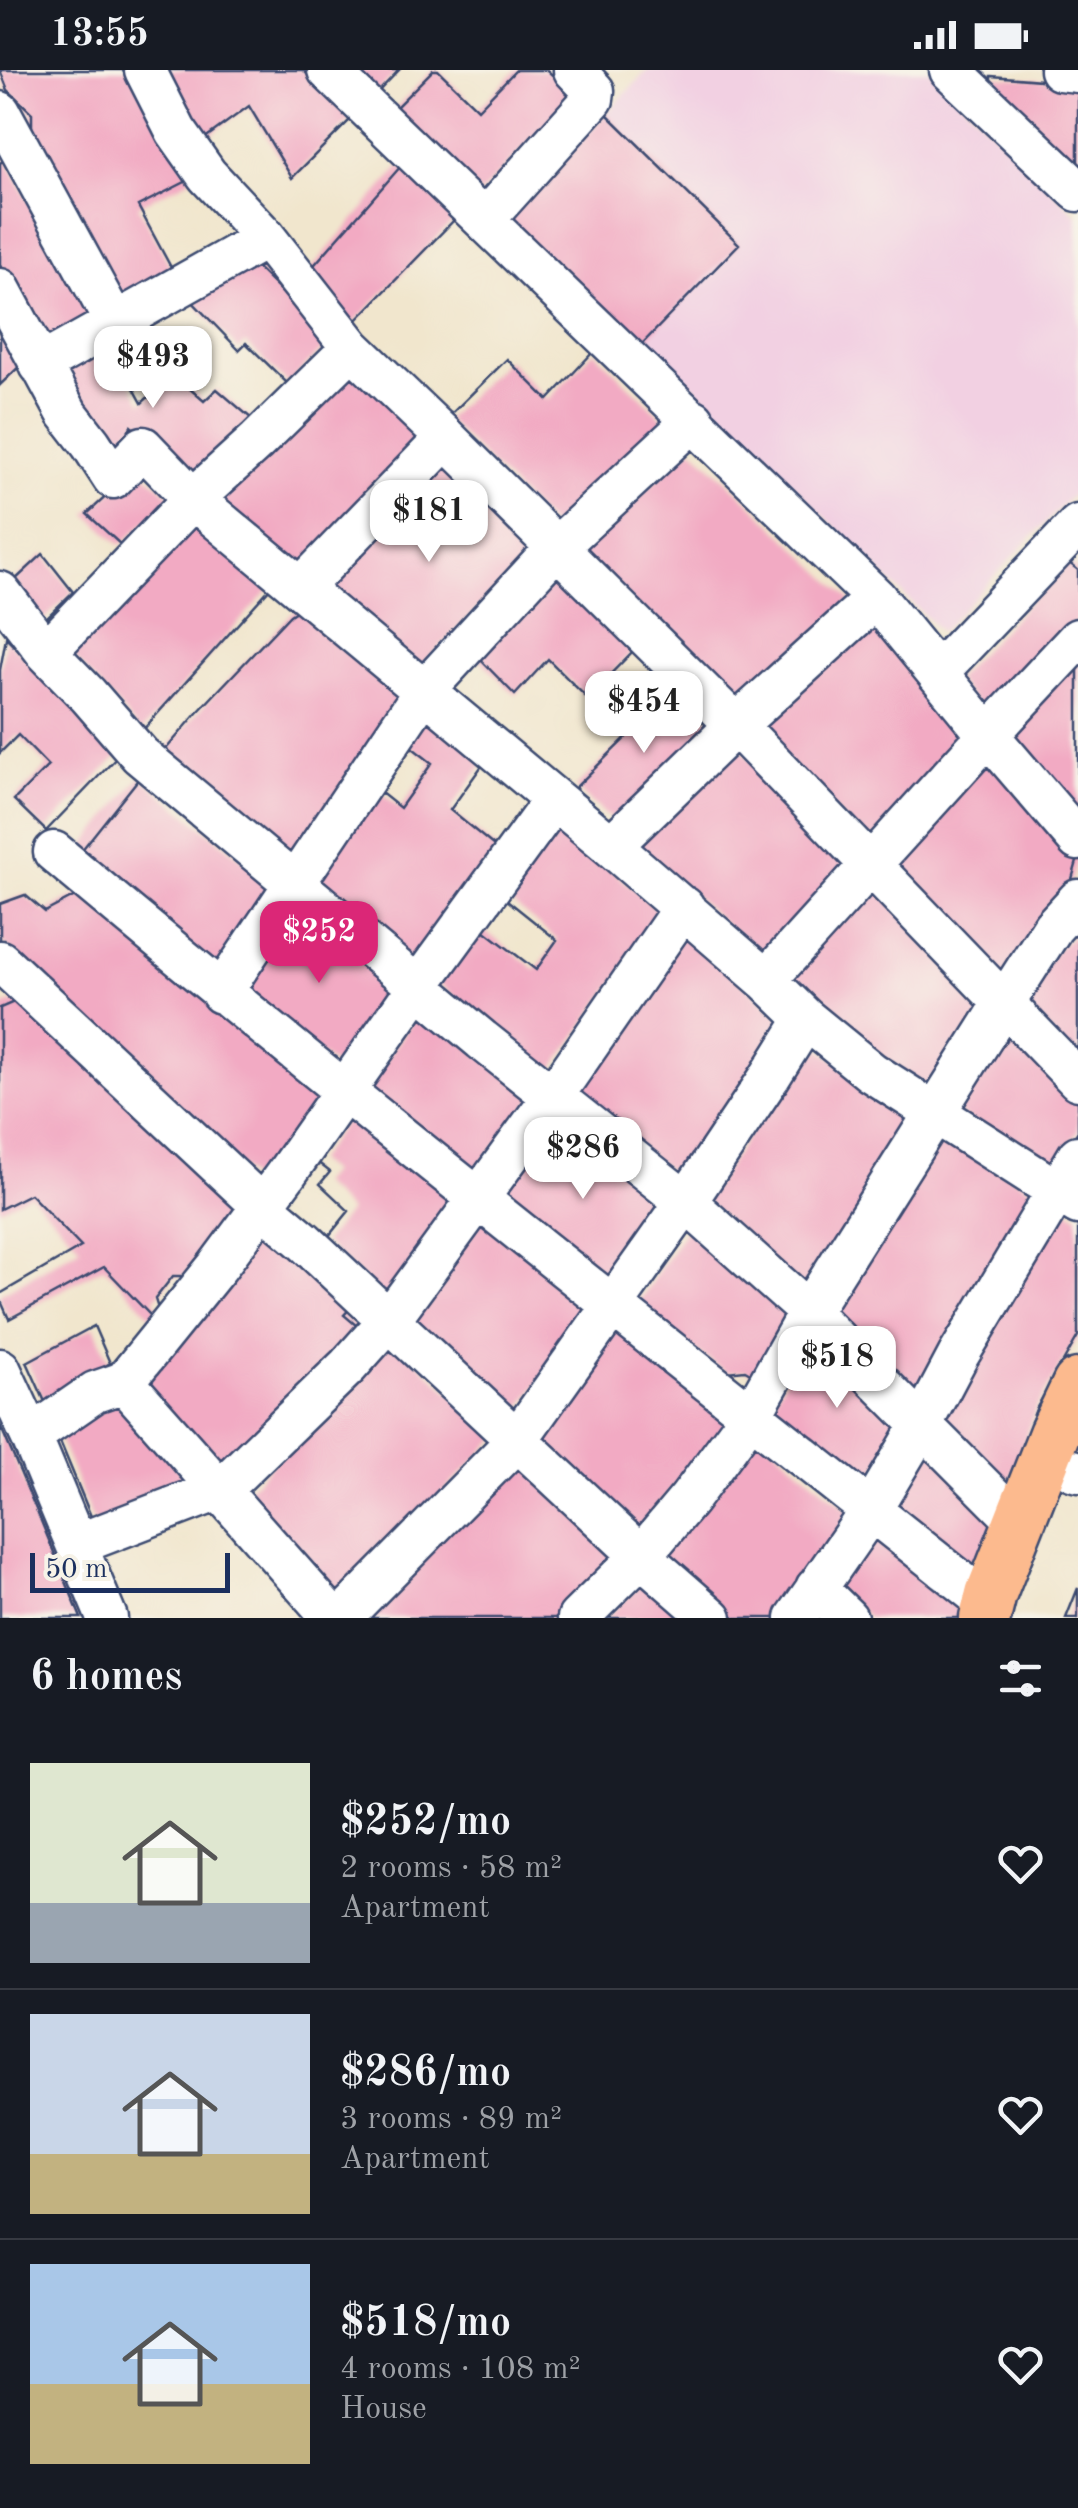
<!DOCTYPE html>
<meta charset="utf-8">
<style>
:root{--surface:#171b24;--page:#20242c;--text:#f1f3f6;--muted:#9ea1a6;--line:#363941;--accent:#db2777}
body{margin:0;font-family:"Old Standard TT",serif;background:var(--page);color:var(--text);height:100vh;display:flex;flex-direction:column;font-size:38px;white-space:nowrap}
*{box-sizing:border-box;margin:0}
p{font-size:32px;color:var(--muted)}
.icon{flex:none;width:55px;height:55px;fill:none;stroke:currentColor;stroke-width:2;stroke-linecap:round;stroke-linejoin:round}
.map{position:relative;height:1548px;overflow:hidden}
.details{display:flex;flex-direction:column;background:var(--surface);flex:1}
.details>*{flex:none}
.scale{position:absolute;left:30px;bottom:25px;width:200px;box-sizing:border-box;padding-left:10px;border:5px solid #1b2f5e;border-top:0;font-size:28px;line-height:35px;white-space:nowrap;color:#1b2f5e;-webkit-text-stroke:8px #f7f3e8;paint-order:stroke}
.price{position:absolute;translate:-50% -85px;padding:0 22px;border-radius:20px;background:#fff;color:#222;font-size:32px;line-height:65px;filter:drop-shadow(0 2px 5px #0008)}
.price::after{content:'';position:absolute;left:50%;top:60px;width:30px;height:22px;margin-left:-15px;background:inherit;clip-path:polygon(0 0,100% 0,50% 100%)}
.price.on{background:var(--accent);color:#fff}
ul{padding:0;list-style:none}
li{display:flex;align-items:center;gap:30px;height:250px;padding:0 30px}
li+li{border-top:2px solid var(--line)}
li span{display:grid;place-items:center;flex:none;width:280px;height:200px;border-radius:0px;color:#555}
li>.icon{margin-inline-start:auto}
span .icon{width:120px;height:120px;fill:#fffc;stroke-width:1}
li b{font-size:42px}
h2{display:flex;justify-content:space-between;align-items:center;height:120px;padding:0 30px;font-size:42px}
.status{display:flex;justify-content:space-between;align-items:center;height:70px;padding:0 50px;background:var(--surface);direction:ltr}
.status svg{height:28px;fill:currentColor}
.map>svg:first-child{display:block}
.built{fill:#f2d0e2}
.building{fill:#f2aac3}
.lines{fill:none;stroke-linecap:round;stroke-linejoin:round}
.minor-casing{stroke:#3b4a6f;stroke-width:45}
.major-casing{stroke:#3b4a6f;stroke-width:55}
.minor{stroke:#fff;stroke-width:40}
.major{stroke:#fcba8e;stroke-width:50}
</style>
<div class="status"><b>13:55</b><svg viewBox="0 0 49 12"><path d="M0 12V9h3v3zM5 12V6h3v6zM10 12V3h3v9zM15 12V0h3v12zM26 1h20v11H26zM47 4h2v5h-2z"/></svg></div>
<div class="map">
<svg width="1078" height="1548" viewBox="0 0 1078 1548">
<rect width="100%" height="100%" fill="#f7f3e8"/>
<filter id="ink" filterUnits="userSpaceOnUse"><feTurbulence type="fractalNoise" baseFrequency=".01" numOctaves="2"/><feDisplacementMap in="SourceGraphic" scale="20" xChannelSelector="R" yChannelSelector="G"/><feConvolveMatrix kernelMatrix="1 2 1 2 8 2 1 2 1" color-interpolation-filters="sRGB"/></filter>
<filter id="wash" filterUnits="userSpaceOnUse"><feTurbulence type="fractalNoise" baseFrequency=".0048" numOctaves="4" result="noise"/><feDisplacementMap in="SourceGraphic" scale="40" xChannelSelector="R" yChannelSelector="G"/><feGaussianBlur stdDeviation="2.25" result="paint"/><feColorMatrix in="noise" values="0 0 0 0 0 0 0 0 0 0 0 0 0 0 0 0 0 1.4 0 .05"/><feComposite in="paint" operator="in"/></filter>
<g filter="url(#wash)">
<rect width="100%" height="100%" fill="#f1e6cd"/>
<path class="built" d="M648,0H930L1078,146V419L941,562L514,139Z"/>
<g id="blocks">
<path class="building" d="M0,0H132L191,109L138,136L174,203L120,230L32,65V43L8,20Z
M157,0H303L352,48L292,108L249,36L197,74Z
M352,0H399L376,24Z
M433,0H438L478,39L516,0H547L574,26L480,124L393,40Z
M991,6L1078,13V100L991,18Z
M607,44L739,174L638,278L505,149Z
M6,89L93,250L43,278L0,195V93Z
M401,96L455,149L350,257L302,209Z
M253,194L331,271L288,314L246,273L239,280L189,228Z
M0,241L25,291L0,315Z
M109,272L142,333L173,304L204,331L217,319L252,349L190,408L131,356L117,387L56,299Z
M594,281L669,354L555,460L446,349L507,289L548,330Z
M354,295L429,371L302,503L218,430Z
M692,377L851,530L741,634L578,483Z
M444,387L536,480L417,600L320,518Z
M138,397L172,427L121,475L87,444Z
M192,450L270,518L141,662L68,580Z
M43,484L73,522L44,550L14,511Z
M1068,492L1078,500V549L986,646L955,609Z
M555,497L636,578L587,628L548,589L515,625L474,583Z
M302,537L404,622L292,793L161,685L197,643L290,545Z
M869,551L969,662L879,765L865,771L755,657Z
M6,568L120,684L46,761L14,730L48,696L18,665L0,683V600Z
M1078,589V754L1005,667Z
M676,618L713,653L615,753L575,718Z
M427,640L486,690L450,740L499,780L415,894L312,809L375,718L400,738L432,693L405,672Z
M731,670L854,794L767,892L642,778L632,767Z
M987,683L1078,788L1072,809L1002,913L888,794Z
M140,707L275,815L216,903L77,786Z
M556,752L663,844L549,1005L438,913L480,857L536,900L557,870L502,826Z
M870,808L995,935L935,1027L882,992L786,909Z
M81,823L324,1025L255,1112L0,870V834L25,825L45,842Z
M297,831L401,915L339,999L238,920Z
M684,860L787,953L682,1111L571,1023Z
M1078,862V994L1019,929L1056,880Z
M21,929L239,1134L184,1206H173L155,1229L158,1239L152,1247L104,1197L9,1249L0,1229V1224L81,1177L30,1124L0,1139V938Z
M423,935L534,1026L470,1108L365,1020Z
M1007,948L1078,1023V1061L1052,1102L951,1038Z
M811,973L918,1048L808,1226L705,1130Z
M352,1042L459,1128L387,1231L324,1172L349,1141L320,1114L330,1102L316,1091Z
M558,1044L667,1134L607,1220L498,1129Z
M935,1058L1040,1124L916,1339L825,1242Z
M1060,1135L1078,1146V1266L1036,1339L1003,1428L935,1356Z
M484,1147L594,1238L513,1348L409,1250Z
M690,1152L793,1245L754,1305L745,1300L727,1302L634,1239Z
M265,1153L355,1233L344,1245L363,1261L232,1388L216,1394L140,1314Z
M618,1254L735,1346L634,1464L532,1371Z
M94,1256L110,1293L46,1334L27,1292Z
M815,1259L909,1356L863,1417L767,1341Z
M393,1269L498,1367L336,1531L244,1423Z
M115,1331L192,1415L95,1456L59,1369Z
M0,1355L41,1451L81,1548H0Z
M755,1361L854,1445L779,1548H726L659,1485Z
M924,1373L998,1444L972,1510L884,1439Z
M524,1392L619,1481L614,1492L555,1548H361L427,1480Z
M873,1456L968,1530L960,1548H869L832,1515Z
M648,1508L691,1548H606Z
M1078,1518V1548H1066Z"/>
</g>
</g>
<g filter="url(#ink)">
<use href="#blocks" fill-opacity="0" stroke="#3b4a6f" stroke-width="2.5"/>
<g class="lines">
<defs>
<path id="minor" d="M145,0L176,61L207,105L266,168L352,278L446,368L736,655L1078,1010
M328,0L876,528L988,665L1078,770
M950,0L1078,121
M1060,0L1078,2
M0,42L115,253
M484,150L593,29L594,21L574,0
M0,219L67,343L91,374L113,408L143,377L193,429L611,776L766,910L806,949L871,1002L1078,1134
M40,295L266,168
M301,518L446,368
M0,522L46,582L88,625L140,685L482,970L686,1132L809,1242L1019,1453
M46,582L193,429L257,371L352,278
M937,603L1078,455
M611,776L736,655L876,528
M54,782C360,1039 676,1285 989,1534
M0,891L261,1135L304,1171L641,1486L712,1548
M766,910L988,665L1078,569
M221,923L424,621L557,477L694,350
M0,1299L31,1366L107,1548
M124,1312L333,1548
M31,1366L95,1322L124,1312L217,1197L286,1104L419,915L554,730
M1072,1400L1078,1402
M78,1474L221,1419L348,1296L390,1249L553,1026L684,837
M816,1518L847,1548
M341,1548L517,1370L686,1132L769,1008L806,949
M578,1548L641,1486L689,1429L751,1345L809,1242L1005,932L1053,857L1078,830
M796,1548L871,1440L921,1356L958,1286L1078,1086"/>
<path id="major" d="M985,1548L991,1524L1054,1364L1078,1314"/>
</defs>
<use href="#minor" class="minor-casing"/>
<use href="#major" class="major-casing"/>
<use href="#minor" class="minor"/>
<use href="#major" class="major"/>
</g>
</g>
</svg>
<div class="scale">50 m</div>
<b class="price" style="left:153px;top:341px">$493</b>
<b class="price" style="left:429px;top:495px">$181</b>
<b class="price" style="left:644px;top:686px">$454</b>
<b class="price on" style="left:319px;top:916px">$252</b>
<b class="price" style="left:583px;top:1132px">$286</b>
<b class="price" style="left:837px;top:1341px">$518</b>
</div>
<section class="details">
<h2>6 homes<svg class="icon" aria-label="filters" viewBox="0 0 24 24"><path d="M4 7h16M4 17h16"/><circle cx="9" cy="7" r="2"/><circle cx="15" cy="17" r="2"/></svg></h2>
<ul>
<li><span style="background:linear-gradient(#dfe7d0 70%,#9aa5b1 0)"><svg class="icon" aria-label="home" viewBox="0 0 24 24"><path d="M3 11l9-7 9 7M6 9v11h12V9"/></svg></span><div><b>$252/mo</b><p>2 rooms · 58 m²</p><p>Apartment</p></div><svg class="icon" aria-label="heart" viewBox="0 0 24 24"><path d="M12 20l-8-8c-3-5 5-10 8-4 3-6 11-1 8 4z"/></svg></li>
<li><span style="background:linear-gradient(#c9d6e8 70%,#c2b280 0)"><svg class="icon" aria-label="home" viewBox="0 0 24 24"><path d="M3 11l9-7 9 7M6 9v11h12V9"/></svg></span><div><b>$286/mo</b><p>3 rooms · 89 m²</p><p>Apartment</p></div><svg class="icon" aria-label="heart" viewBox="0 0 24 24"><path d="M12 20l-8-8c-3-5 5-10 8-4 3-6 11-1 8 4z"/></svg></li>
<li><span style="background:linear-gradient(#a9c7e8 60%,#c2b280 0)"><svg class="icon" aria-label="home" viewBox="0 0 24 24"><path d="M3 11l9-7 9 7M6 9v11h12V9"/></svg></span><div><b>$518/mo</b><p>4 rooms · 108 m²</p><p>House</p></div><svg class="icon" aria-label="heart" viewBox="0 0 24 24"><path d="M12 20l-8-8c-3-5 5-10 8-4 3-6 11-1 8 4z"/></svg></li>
</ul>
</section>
